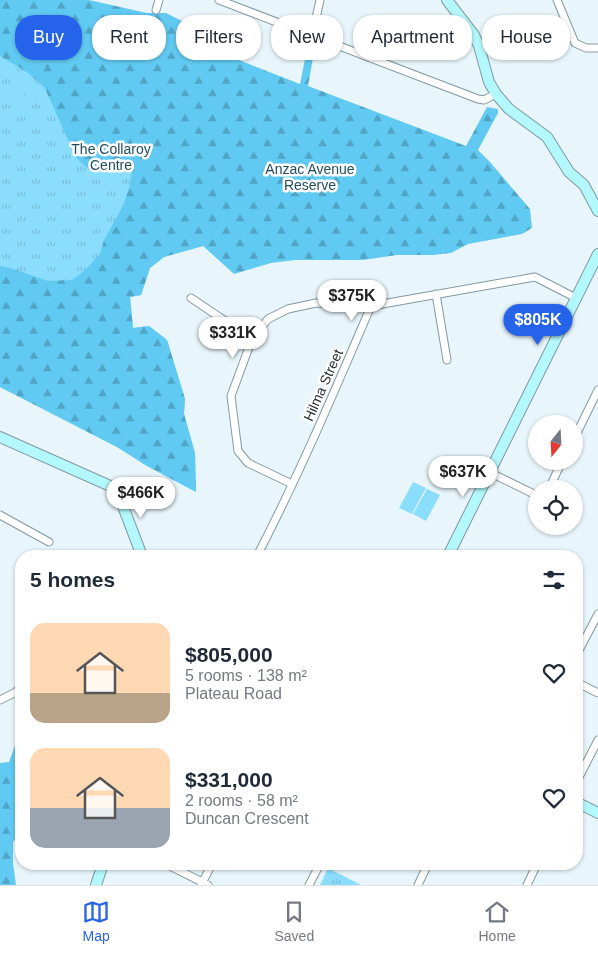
<!DOCTYPE html>
<meta charset="utf-8">
<style>
:root{--surface:#fff;--page:#f2f2f3;--text:#1f2937;--muted:#747a83;--line:#e0e1e3;--accent:#2563eb}
body{margin:0;font-family:Arial,sans-serif;background:var(--page);color:var(--text);height:100vh;display:flex;flex-direction:column;font-size:19px;white-space:nowrap}
*{box-sizing:border-box;margin:0}
p{font-size:16px;color:var(--muted)}
.icon{flex:none;width:28px;height:28px;fill:none;stroke:currentColor;stroke-width:2;stroke-linecap:round;stroke-linejoin:round}
.map{position:relative;flex:1;overflow:hidden}
.sheet{position:absolute;left:15px;top:550px;width:568px;height:320px;display:flex;flex-direction:column;background:var(--surface);border-radius:20px;box-shadow:0 1px 4px #0004}
.sheet>*{flex:none}
.top-card{position:absolute;left:15px;top:15px;width:569px;height:45px;display:flex;gap:10px}
.needle{width:32px;rotate:198deg}
.fabs{position:absolute;left:528px;top:415px;display:grid;gap:10px}
.fabs a{display:grid;place-items:center;width:55px;height:55px;border-radius:50%;background:var(--surface);box-shadow:0 1px 4px #0004;font-size:25px}
.price{position:absolute;translate:-50% -42px;padding:0 11px;border-radius:18px;background:#fff;color:#222;font-size:16px;line-height:32px;filter:drop-shadow(0 1px 2px #0008)}
.price::after{content:'';position:absolute;left:50%;top:30px;width:15px;height:11px;margin-left:-8px;background:inherit;clip-path:polygon(0 0,100% 0,50% 100%)}
.price.current{background:var(--accent);color:#fff}
ul{padding:0;list-style:none}
li{display:flex;align-items:center;gap:15px;height:125px;padding:0 15px}
li span{display:grid;place-items:center;flex:none;width:140px;height:100px;border-radius:15px;color:#555}
li>.icon{margin-inline-start:auto}
span .icon{width:60px;height:60px;fill:#fffc;stroke-width:1}
li b{font-size:21px}
h2{display:flex;justify-content:space-between;align-items:center;height:60px;padding:0 15px;font-size:21px}
.tag{padding:0 18px;border-radius:20px;background:var(--surface);box-shadow:0 1px 4px #0004;font-size:18px;line-height:45px}
.tag.current{background:var(--accent);color:#fff}
.menu{display:flex;justify-content:space-around;align-items:center;height:70px;border-top:1px solid var(--line);background:var(--surface);font-size:14px;color:var(--muted)}
.menu a{display:grid;justify-items:center;gap:2px}
.menu .current{color:var(--accent)}
.map>svg:first-child{display:block}
.grass{fill:url(#grass-tufts)}
.forest{fill:url(#forest-firs)}
.pitch{fill:#8bddfd}
.lines{fill:none;stroke-linecap:round;stroke-linejoin:round}
.street-casing{stroke:#8298a2;stroke-width:9}
.secondary-casing{stroke:#8298a2;stroke-width:12}
.street{stroke:#fff;stroke-width:7}
.secondary{stroke:#b3f8fc;stroke-width:10}
.labels{text-anchor:middle;stroke-width:5;stroke-linejoin:round;paint-order:stroke}
.park-label{font-size:14px;fill:#214e5f;stroke:#fff}
.street-label{font-size:14px;fill:#252e32;stroke:#fff}
</style>
<div class="map">
<svg width="598" height="885" viewBox="0 0 598 885">
<defs>
<pattern id="grass-tufts" width="24" height="20" patternUnits="userSpaceOnUse" patternTransform="scale(1.25)"><rect width="24" height="20" fill="#8bddfd"/><path d="M3 7l-1-3M5 7V3M7 7l1-3M15 17l-1-3M17 17v-4M19 17l1-3" fill="none" stroke="#78bed9"/></pattern>
<pattern id="forest-firs" width="22" height="20" patternUnits="userSpaceOnUse" patternTransform="scale(1.25)"><rect width="22" height="20" fill="#61caf2"/><path d="M5 1l3.5 6h-7zM16 11l3.5 6h-7z" fill="#50a4c5"/></pattern>
</defs>
<rect width="100%" height="100%" fill="#e8f6fc"/>
<path class="grass" d="M0,20L203,246L164,257L150,268L141,295L130,297L133,328L149,326L167,340L185,399L184,414L195,453L196,492L147,466L117,447L0,387Z
M328,868L361,885H320Z"/>
<path class="forest" d="M0,0H89L147,13H166L186,23L221,53L300,84L308,44L315,47L308,86L466,146L487,107L498,109V113L478,150L490,162L530,209L532,228L522,234L468,244L451,253L433,255H397L363,260H295L271,263L234,274L203,246L164,257L150,268L141,295L130,297L133,328L149,326L167,340L185,399L184,414L195,453L196,492L147,466L117,447L0,387V266L10,268L48,281L72,280L85,270L100,254L104,240L123,206L130,185L132,171L124,163L93,173L76,158L45,88L27,72L0,56Z
M21,729V833L13,842V863L16,885H0V763L9,762Z"/>
<path class="pitch" d="M27,72L37,87L10,103L1,89Z
M413,482L426,488L412,514L399,508Z
M427,489L440,495L426,521L413,514Z"/>
<g class="lines">
<defs>
<path id="street" d="M219,0L478,99L484,100L496,94
M557,0L575,43L586,48H598
M156,10L159,0
M312,36L320,0
M436,294L447,360
M191,298L252,339
M574,439L598,390
M489,472L536,495
M292,484L248,463L238,451L231,396L252,339L268,319L288,309L316,303L371,306
M549,489L562,461
M0,515L49,542
M257,556C299,475 335,390 371,306L535,277L576,298
M576,656L598,614
M576,682L598,693
M0,700L16,692L21,686
M576,783L598,740
M166,864L208,885
M201,885L212,864
M309,885L320,864
M418,885L428,864
M527,885L537,864"/>
<path id="secondary" d="M447,0L474,35L479,46L489,82L496,94L509,109L547,137L569,172L584,185L598,211
M0,437L108,485L116,491L121,501L142,556
M448,556L598,254
M576,802L598,813
M96,885L103,864"/>
</defs>
<use href="#street" class="street-casing"/>
<use href="#secondary" class="secondary-casing"/>
<use href="#street" class="street"/>
<use href="#secondary" class="secondary"/>
</g>
<g class="labels">
<g class="park-label">
<text x="111" y="154">The Collaroy<tspan x="111" dy="16">Centre</tspan></text>
<text x="310" y="174">Anzac Avenue<tspan x="310" dy="16">Reserve</tspan></text>
</g>
<g class="street-label">
<text transform="translate(323 385) rotate(-66)" y="5">Hilma Street</text>
</g>
</g>
</svg>
<div class="fabs">
<a><svg class="needle" viewBox="-14 -14 28 28"><path d="M0-13l5 13h-10z" fill="#e53935"/><path d="M0 13l5-13h-10z" fill="#747a83"/></svg></a>
<a><svg class="icon" aria-label="locate" viewBox="0 0 24 24"><circle cx="12" cy="12" r="6"/><path d="M12 2v4M12 18v4M2 12h4M18 12h4"/></svg></a>
</div>
<b class="price" style="left:352px;top:322px">$375K</b>
<b class="price current" style="left:538px;top:346px">$805K</b>
<b class="price" style="left:233px;top:359px">$331K</b>
<b class="price" style="left:463px;top:498px">$637K</b>
<b class="price" style="left:141px;top:519px">$466K</b>
<div class="top-card">
<a class="tag current">Buy</a>
<a class="tag">Rent</a>
<a class="tag">Filters</a>
<a class="tag">New</a>
<a class="tag">Apartment</a>
<a class="tag">House</a>
</div>
<section class="sheet">
<h2>5 homes<svg class="icon" aria-label="filters" viewBox="0 0 24 24"><path d="M4 7h16M4 17h16"/><circle cx="9" cy="7" r="2"/><circle cx="15" cy="17" r="2"/></svg></h2>
<ul>
<li><span style="background:linear-gradient(#ffd9b3 70%,#b9a48a 0)"><svg class="icon" aria-label="home" viewBox="0 0 24 24"><path d="M3 11l9-7 9 7M6 9v11h12V9"/></svg></span><div><b>$805,000</b><p>5 rooms · 138 m²</p><p>Plateau Road</p></div><svg class="icon" aria-label="heart" viewBox="0 0 24 24"><path d="M12 20l-8-8c-3-5 5-10 8-4 3-6 11-1 8 4z"/></svg></li>
<li><span style="background:linear-gradient(#ffd9b3 60%,#9aa5b1 0)"><svg class="icon" aria-label="home" viewBox="0 0 24 24"><path d="M3 11l9-7 9 7M6 9v11h12V9"/></svg></span><div><b>$331,000</b><p>2 rooms · 58 m²</p><p>Duncan Crescent</p></div><svg class="icon" aria-label="heart" viewBox="0 0 24 24"><path d="M12 20l-8-8c-3-5 5-10 8-4 3-6 11-1 8 4z"/></svg></li>
</ul>
</section>
</div>
<nav class="menu">
<a class="current"><svg class="icon" aria-label="map" viewBox="0 0 24 24"><path d="M3 6l6-2 6 2 6-2v14l-6 2-6-2-6 2zM9 4v14M15 6v14"/></svg>Map</a>
<a><svg class="icon" aria-label="saved" viewBox="0 0 24 24"><path d="M7 4h10v16l-5-4-5 4z"/></svg>Saved</a>
<a><svg class="icon" aria-label="home" viewBox="0 0 24 24"><path d="M3 11l9-7 9 7M6 9v11h12V9"/></svg>Home</a>
</nav>
